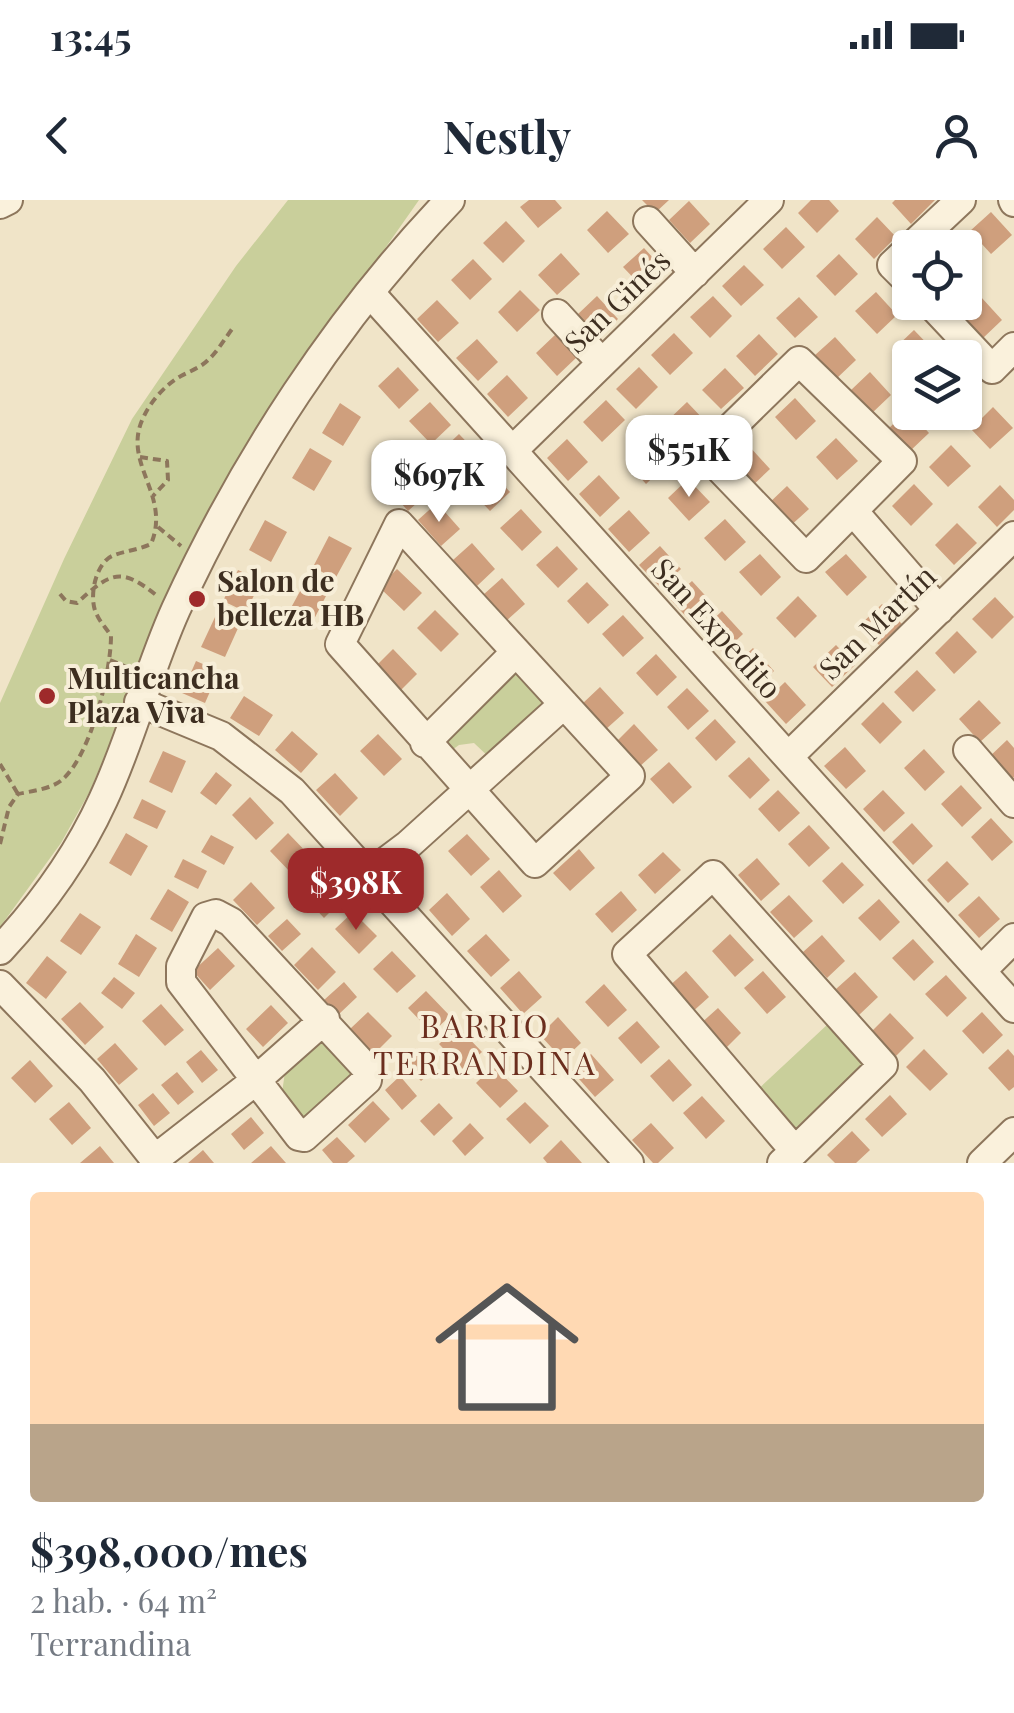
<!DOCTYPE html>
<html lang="es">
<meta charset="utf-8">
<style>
:root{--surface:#fff;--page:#f2f2f3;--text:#1f2937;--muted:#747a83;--accent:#9e2a2b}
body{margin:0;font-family:"Playfair Display",serif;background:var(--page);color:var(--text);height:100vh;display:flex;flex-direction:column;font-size:38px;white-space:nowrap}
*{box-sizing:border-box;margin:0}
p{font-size:32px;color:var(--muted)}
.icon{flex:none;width:55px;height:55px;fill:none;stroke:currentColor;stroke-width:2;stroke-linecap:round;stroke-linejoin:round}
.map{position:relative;height:963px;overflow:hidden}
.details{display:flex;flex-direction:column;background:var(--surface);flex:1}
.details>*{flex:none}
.tools{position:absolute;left:892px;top:30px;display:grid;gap:20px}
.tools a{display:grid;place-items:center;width:90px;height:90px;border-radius:10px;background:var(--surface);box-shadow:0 2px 8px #0004;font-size:50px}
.price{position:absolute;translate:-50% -85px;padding:0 22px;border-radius:20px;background:#fff;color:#222;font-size:32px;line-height:65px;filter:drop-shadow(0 2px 5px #0008)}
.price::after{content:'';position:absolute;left:50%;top:60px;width:30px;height:22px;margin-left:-15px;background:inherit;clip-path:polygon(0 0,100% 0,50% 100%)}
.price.selected{background:var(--accent);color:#fff}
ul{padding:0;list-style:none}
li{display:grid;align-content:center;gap:20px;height:530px;padding:0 30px}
li span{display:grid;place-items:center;height:310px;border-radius:10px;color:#555}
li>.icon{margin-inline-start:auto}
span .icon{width:180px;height:180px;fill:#fffc;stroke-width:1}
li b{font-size:42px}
.status{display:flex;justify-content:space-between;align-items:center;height:70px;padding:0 50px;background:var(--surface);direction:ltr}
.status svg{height:28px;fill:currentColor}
header{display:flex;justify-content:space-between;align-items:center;height:130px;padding:0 30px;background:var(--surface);font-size:45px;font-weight:700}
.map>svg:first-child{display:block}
.green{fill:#c9cf9b}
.building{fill:#cf9f7d}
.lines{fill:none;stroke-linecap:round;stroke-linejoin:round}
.minor-casing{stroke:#8d765c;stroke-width:32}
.path{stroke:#8d765c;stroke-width:4;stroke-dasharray:8 5;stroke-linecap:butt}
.minor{stroke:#faf1dc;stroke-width:28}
.poi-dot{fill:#9e2a2b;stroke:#f7eed8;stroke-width:4}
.labels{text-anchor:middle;stroke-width:8;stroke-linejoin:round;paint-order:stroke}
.street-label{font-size:30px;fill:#3d2e20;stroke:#f7eed8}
.poi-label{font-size:30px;font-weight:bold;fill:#3d2e20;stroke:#f7eed8;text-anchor:start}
.neighbourhood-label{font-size:32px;letter-spacing:2.5px;fill:#6b2e1e;stroke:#f7eed8}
</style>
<div class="status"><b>13:45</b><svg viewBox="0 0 49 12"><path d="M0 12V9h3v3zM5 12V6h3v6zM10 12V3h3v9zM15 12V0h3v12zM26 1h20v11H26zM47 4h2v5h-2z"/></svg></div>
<header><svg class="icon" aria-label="back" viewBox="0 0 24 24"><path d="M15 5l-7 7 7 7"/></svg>Nestly<svg class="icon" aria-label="person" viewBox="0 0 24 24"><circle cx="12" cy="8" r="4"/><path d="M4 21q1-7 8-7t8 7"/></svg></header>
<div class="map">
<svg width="1014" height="963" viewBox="0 0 1014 963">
<rect width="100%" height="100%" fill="#f0e4c8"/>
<path class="green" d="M288,0H419L282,195L189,352L90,591L61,643L0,727V503L64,359L132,219L236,66Z
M514,466L551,509L493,561L474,543L459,545L452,550L441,540Z
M828,824L865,864L789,934L753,894Z
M323,832L364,878L304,931L282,893L286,865Z"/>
<path class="building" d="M529,0H555L562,8L538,28L520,7Z
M642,0H669L655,13Z
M811,0H829L839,11L817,33L798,13Z
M895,0H935L911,24L892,3Z
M689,1L710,24L690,43L669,20Z
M607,11L629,34L608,53L587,30Z
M991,12L1012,35L991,54L970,31Z
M877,17L896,37L874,59L855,39Z
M506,21L525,41L503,63L483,43Z
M786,27L805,47L782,69L763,49Z
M644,48L665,71L645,90L623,67Z
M561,53L580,74L557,95L538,75Z
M839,54L858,74L835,96L816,76Z
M473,59L492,79L470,100L451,80Z
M744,65L764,85L741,106L722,86Z
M520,90L540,110L517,132L498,112Z
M876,92L897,115L877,134L855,111Z
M597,96L618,119L598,138L577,115Z
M713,96L732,116L710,138L690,117Z
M799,97L818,117L795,138L776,118Z
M981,97L1002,120L982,139L961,115Z
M437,100L459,123L438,142L417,119Z
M914,130L936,153L932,158H910V166L894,149Z
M674,133L693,153L670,175L651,155Z
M556,134L577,157L557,176L536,153Z
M759,134L778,154L755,176L736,156Z
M835,137L856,160L836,179L814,156Z
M477,139L498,162L478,181L456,158Z
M398,167L419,190L399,209L378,186Z
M639,167L658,187L636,209L616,189Z
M725,168L744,188L721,209L702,190Z
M870,172L891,195L871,214L850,191Z
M507,175L528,198L508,217L487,194Z
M795,198L816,221L796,240L775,217Z
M606,200L625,220L602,242L583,222Z
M430,202L451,225L431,244L409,221Z
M687,202L706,222L684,243L665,223Z
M340,203L361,217L343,246L322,233Z
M993,207L1013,228L990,249L971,229Z
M908,210L929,233L909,252L888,229Z
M459,234L481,257L460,276L439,253Z
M836,238L858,261L837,280L816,257Z
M567,239L588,262L568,281L547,258Z
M650,242L669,262L646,284L628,264Z
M951,245L971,266L948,287L929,267Z
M749,246L770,269L750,288L728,265Z
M310,248L332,261L314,291L292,278Z
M404,268L427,294L408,311L385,285Z
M489,269L510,292L490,311L468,288Z
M599,275L620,298L600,317L579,294Z
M688,279L710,302L689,321L668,298Z
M914,284L933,304L911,326L892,306Z
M1000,285L1014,300V310L997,327L978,307Z
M787,286L809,309L788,328L767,305Z
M437,303L460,329L441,346L418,320Z
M521,309L542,332L522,351L500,328Z
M629,310L650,333L629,352L608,329Z
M725,319L746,342L725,361L704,338Z
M265,320L287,332L271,362L249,350Z
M957,323L977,343L954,365L935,345Z
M329,336L352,348L335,379L313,367Z
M472,343L495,369L477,386L453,360Z
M557,346L578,369L558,388L536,365Z
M660,346L681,369L661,388L639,365Z
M760,354L781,377L761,396L739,372Z
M846,354L867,377L847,396L825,372Z
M397,369L422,393L404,411L379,387Z
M238,370L261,381L246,412L223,401Z
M502,378L525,404L506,421L483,395Z
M692,381L713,404L692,423L671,400Z
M587,382L609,405L588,424L567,401Z
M304,384L326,396L310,427L287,415Z
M798,396L817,416L795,438L776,418Z
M995,397L1014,417L992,439L972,419Z
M882,404L902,424L879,445L860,425Z
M435,410L459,434L441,452L417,428Z
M722,411L743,434L723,453L702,430Z
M216,415L239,426L225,457L201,447Z
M623,415L644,438L623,457L602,434Z
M957,431L977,452L954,474L935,453Z
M836,445L855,465L832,487L813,467Z
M753,448L774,471L754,490L733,467Z
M393,449L417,474L399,492L375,467Z
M656,454L677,477L657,496L636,473Z
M196,461L219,471L205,503L182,493Z
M917,470L936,490L913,512L894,492Z
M785,482L806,505L786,524L765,501Z
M600,487L624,513L605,530L582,504Z
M687,488L709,511L688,530L667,507Z
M244,496L273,515L259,536L230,518Z
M979,500L1001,523L980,542L959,519Z
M883,502L902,522L880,544L861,524Z
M715,519L736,542L716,561L695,538Z
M634,524L658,550L639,567L616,542Z
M292,531L318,554L301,573L275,550Z
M378,534L402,559L384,576L360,551Z
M1007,540L1014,548V577L1008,583L987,559Z
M845,547L866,571L846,589L824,566Z
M924,549L945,572L925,591L904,568Z
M163,551L186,561L172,593L149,582Z
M749,557L770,580L750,599L728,576Z
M669,562L692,587L673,604L650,579Z
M216,572L232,585L216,605L200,593Z
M335,573L358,598L340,616L316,590Z
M961,585L982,608L962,627L941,604Z
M778,590L800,613L779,632L758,609Z
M883,590L905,613L884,632L863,609Z
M250,597L274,623L256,640L232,615Z
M142,599L166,611L157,629L133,618Z
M991,618L1013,642L992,661L971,637Z
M912,623L933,646L913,665L892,642Z
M809,625L830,648L809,667L788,644Z
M126,633L148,646L131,676L109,663Z
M288,633L312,658L294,676L270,651Z
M467,634L490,659L471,676L448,651Z
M211,635L234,647L224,665L201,652Z
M579,649L595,668L570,691L553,673Z
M663,652L681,670L655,694L638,675Z
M757,658L780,684L761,701L738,675Z
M183,659L207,671L198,689L174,677Z
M947,661L969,684L948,703L927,680Z
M842,662L864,685L843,704L822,681Z
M499,670L522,696L503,713L480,687Z
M318,675L342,700L324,718L300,692Z
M251,682L275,708L257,725L233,700Z
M168,689L189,702L172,732L150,719Z
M621,691L637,710L612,733L595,714Z
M447,693L470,719L452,736L429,710Z
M789,695L813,721L794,738L770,712Z
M979,696L1000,719L979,738L958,715Z
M879,699L900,722L880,741L858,718Z
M353,712L377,736L359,754L335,729Z
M80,713L101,727L81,755L60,741Z
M287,719L301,734L282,751L268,736Z
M136,734L157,748L139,777L118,764Z
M486,734L510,760L491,777L467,751Z
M730,734L754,760L735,777L712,751Z
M822,735L845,761L827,778L803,752Z
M913,739L934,762L914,781L892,758Z
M312,747L336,772L318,790L294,765Z
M218,748L235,766L210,790L193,771Z
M392,751L416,776L397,793L373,769Z
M47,756L67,772L46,799L26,783Z
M519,771L542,797L523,814L500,788Z
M686,771L709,797L690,814L667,788Z
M763,771L786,797L767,814L744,788Z
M855,772L878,797L859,815L836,789Z
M946,775L967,798L947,817L925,794Z
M114,777L135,793L122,809L101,793Z
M344,782L357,797L338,815L324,800Z
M604,784L627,810L608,827L585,802Z
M426,791L450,816L432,833L408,808Z
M80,802L104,827L85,845L61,819Z
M161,804L184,830L165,846L142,821Z
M271,805L288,823L263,847L246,829Z
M718,808L741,833L723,851L699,825Z
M368,812L392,836L374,854L350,829Z
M982,812L1003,835L983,854L962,831Z
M890,813L914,838L896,856L872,831Z
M558,817L581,843L563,860L540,835Z
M637,821L660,847L641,864L618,838Z
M458,827L482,852L463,869L439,844Z
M115,843L138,869L119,885L97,859Z
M418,848L436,868L421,881L403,862Z
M924,849L948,874L930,891L906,867Z
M1008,849L1014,856V887L1009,891L988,868Z
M201,850L218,870L202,883L186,862Z
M591,854L614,880L595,897L572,871Z
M669,859L692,885L673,902L650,876Z
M30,860L53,886L35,903L11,878Z
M494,866L518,891L500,908L476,883Z
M177,872L194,892L178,905L161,885Z
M400,876L417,896L402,910L385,890Z
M153,893L170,913L154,926L138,905Z
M890,895L907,914L882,937L865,919Z
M702,896L725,921L706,939L683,913Z
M373,901L390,919L365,943L348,925Z
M69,902L91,928L72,945L49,919Z
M525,902L549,926L530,944L506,919Z
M439,903L453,918L434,936L420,921Z
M251,917L264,933L244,950L231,934Z
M470,923L484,938L465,956L452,941Z
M651,923L674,948L658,963H653L632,940Z
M852,931L870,950L856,963H835L827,955Z
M337,937L355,956L347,963H333L322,950Z
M561,940L582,963H547L543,958Z
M100,946L114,963H80Z
M271,946L286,963H251Z
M203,950L214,963H188Z"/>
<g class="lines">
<defs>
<path id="minor" d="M1013,0L1014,2
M0,4L8,0
M648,21L695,73
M910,48L961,0
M910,48L892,65L910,83
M370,93L1014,808
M929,102L992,169L1014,147
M557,114L602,163
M799,161L902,261L806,358L705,253Z
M512,251L769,0
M853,311L939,410
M399,324L630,576L535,663L340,444Z
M139,502L221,536L292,591L629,963
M425,543L516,452
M968,550L1014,603
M788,557L1014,336
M368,675L408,645L564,504
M216,714L231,722L368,870L367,880L304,937L299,936L181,782V766L206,717Z
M0,750C41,706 78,655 103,600C132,538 148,471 176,409C244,261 338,117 450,0
M981,771L1014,738
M0,785L92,880L158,963
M155,959L255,881L325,819
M782,963L795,951L883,865L713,675L627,754L795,951
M982,963L1014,932"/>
</defs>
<use href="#minor" class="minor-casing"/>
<path class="path" d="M140,257L167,261L168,280L153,296
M158,327L181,346
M60,394L66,401L77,403C110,373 120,366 156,395
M110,460L129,468
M0,564L18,594
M0,644L9,607L18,594C32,591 52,589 63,579C91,554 111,472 111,436C107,429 100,422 97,415C88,399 95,364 112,356C124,351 138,350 151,344C172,294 120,263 144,216C151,201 166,184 181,176C190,171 200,168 208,160C217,152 224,140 232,129"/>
<use href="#minor" class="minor"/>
</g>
<g class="poi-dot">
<circle cx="197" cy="399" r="10"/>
<circle cx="47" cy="496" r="10"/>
</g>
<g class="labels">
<g class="street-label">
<text transform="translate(618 102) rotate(-44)" y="10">San Ginés</text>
<text transform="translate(878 423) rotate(-44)" y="10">San Martín</text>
<text transform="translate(716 429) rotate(48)" y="10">San Expedito</text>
</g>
<g class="poi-label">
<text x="217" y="392">Salon de<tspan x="217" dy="34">belleza HB</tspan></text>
<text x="67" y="489">Multicancha<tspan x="67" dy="34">Plaza Viva</tspan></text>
</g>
<g class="neighbourhood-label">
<text x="485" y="838">BARRIO<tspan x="485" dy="37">TERRANDINA</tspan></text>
</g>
</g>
</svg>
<div class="tools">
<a><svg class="icon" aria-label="locate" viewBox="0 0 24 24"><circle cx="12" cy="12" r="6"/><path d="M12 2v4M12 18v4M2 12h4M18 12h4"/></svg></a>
<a><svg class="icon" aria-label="layers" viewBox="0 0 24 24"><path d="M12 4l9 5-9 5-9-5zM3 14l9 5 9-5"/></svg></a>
</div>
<b class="price" style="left:689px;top:300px">$551K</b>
<b class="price" style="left:439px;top:325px">$697K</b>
<b class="price selected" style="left:356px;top:733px">$398K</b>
</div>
<section class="details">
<ul>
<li><span style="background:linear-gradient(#ffd9b3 75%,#b9a48a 0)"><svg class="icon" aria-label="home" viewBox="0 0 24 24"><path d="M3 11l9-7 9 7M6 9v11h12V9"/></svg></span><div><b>$398,000/mes</b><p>2 hab. · 64 m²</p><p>Terrandina</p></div></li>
</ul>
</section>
